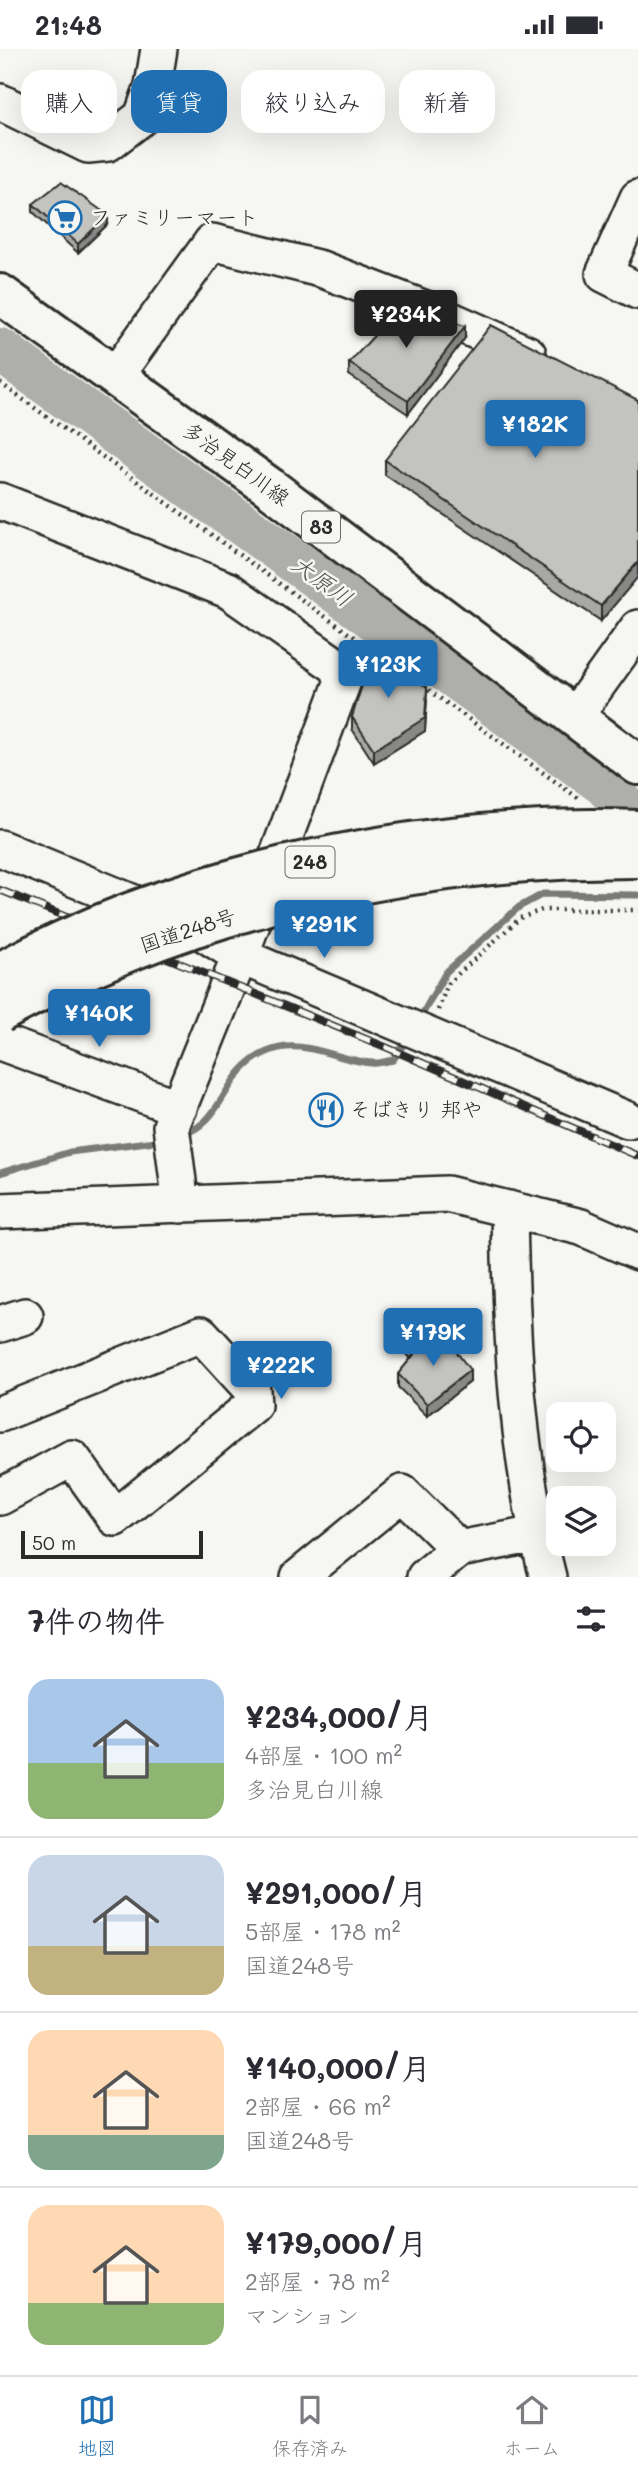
<!DOCTYPE html>
<html lang="ja">
<meta charset="utf-8">
<style>
:root{--surface:#fff;--page:#f7f7f7;--text:#2b2b33;--muted:#7c7c81;--line:#e1e1e2;--accent:#1f6fb2}
body{margin:0;font-family:Mali,"Klee One",sans-serif;background:var(--page);color:var(--text);height:100vh;display:flex;flex-direction:column;font-size:26px;white-space:nowrap}
*{box-sizing:border-box;margin:0}
p{font-size:23px;color:var(--muted)}
.icon{flex:none;width:38px;height:38px;fill:none;stroke:currentColor;stroke-width:2;stroke-linecap:round;stroke-linejoin:round}
.map{position:relative;height:1528px;overflow:hidden}
.panel{display:flex;flex-direction:column;background:var(--surface);flex:1}
.panel>*{flex:none}
.guide{position:absolute;left:21px;top:21px;width:597px;height:63px;display:flex;gap:14px}
.fabs{position:absolute;left:546px;top:1353px;display:grid;gap:14px}
.fabs a{display:grid;place-items:center;width:70px;height:70px;border-radius:14px;background:var(--surface);box-shadow:0 7px 28px #0002;font-size:35px}
.scale{position:absolute;left:21px;bottom:18px;width:182px;box-sizing:border-box;padding-left:7px;border:4px solid #2b2b2b;border-top:0;font-size:19px;line-height:24px;white-space:nowrap;color:#2b2b2b;-webkit-text-stroke:5px #f6f6f2;paint-order:stroke}
.price{position:absolute;translate:-50% -60px;padding:0 16px;border-radius:7px;background:var(--accent);color:#fff;font-size:23px;line-height:46px;filter:drop-shadow(0 2px 4px #0008)}
.price::after{content:'';position:absolute;left:50%;top:42px;width:21px;height:16px;margin-left:-10px;background:inherit;clip-path:polygon(0 0,100% 0,50% 100%)}
.price.selected{background:#222;color:#fff}
ul{padding:0;list-style:none}
li{display:flex;align-items:center;gap:21px;height:175px;padding:0 28px}
li+li{border-top:2px solid var(--line)}
li span{display:grid;place-items:center;flex:none;width:196px;height:140px;border-radius:21px;color:#555}
li>.icon{margin-inline-start:auto}
span .icon{width:84px;height:84px;fill:#fffc;stroke-width:1}
li b{font-size:30px}
h2{display:flex;justify-content:space-between;align-items:center;height:84px;padding:0 28px;font-size:30px}
.chip{padding:0 24px;border-radius:21px;background:var(--surface);box-shadow:0 7px 28px #0002;font-size:24px;line-height:63px}
.chip.selected{background:var(--accent);color:#fff}
.status{display:flex;justify-content:space-between;align-items:center;height:49px;padding:0 35px;background:var(--surface);direction:ltr}
.status svg{height:19px;fill:currentColor}
.tabs{display:flex;justify-content:space-around;align-items:center;height:98px;border-top:2px solid var(--line);background:var(--surface);font-size:19px;color:var(--muted)}
.tabs a{display:grid;justify-items:center;gap:4px}
.tabs .selected{color:var(--accent)}
.map>svg:first-child{display:block}
.lines{fill:none;stroke-linecap:round;stroke-linejoin:round}
.stream{stroke:#7a7a78;stroke-width:7}
.river{stroke:#aeaeab;stroke-width:44}
.minor-casing{stroke:#2b2b2b;stroke-width:40}
.major-casing{stroke:#2b2b2b;stroke-width:44}
.path{stroke:#2b2b2b;stroke-width:4.5;stroke-dasharray:2 5;stroke-linecap:butt}
.minor{stroke:#f6f6f2;stroke-width:35}
.major{stroke:#f6f6f2;stroke-width:38}
.rail-casing{stroke:#2b2b2b;stroke-width:8}
.rail{stroke:#f6f6f2;stroke-width:5;stroke-dasharray:16;stroke-linecap:butt}
.highway-bridge-casing{stroke:#2b2b2b;stroke-width:44;stroke-linecap:butt}
.highway-bridge{stroke:#f6f6f2;stroke-width:38}
.wall{fill:#a8a8a5;stroke:#2b2b2b;stroke-width:2}
.shaded-wall{fill:#888886;stroke:#2b2b2b;stroke-width:2}
.building{fill:#c3c3c0;stroke:#2b2b2b;stroke-width:2}
.labels{text-anchor:middle;stroke-width:5;stroke-linejoin:round;paint-order:stroke}
.shield{fill:#f6f6f2;stroke:#686867;stroke-width:2}
.shield-label{font-size:19px;font-weight:bold;fill:#2b2b2b}
.poi-label{font-size:21px;fill:#2b2b2b;stroke:#f6f6f2;text-anchor:start}
.street-label{font-size:21px;fill:#2b2b2b;stroke:#f6f6f2}
.water-label{font-size:23px;font-style:italic;fill:#525251;stroke:#f6f6f2}
</style>
<div class="status"><b>21:48</b><svg viewBox="0 0 49 12"><path d="M0 12V9h3v3zM5 12V6h3v6zM10 12V3h3v9zM15 12V0h3v12zM26 1h20v11H26zM47 4h2v5h-2z"/></svg></div>
<div class="map">
<svg width="638" height="1528" viewBox="0 0 638 1528">
<rect width="100%" height="100%" fill="#f6f6f2"/>
<filter id="ink" filterUnits="userSpaceOnUse"><feTurbulence type="fractalNoise" baseFrequency=".0143" numOctaves="2"/><feDisplacementMap in="SourceGraphic" scale="14" xChannelSelector="R" yChannelSelector="G"/><feConvolveMatrix kernelMatrix="1 2 1 2 8 2 1 2 1" color-interpolation-filters="sRGB"/></filter>
<g filter="url(#ink)">
<g class="lines">
<path class="stream" d="M419,971L446,923L519,858L543,845L638,846
M182,1086C226,1072 222,1022 267,1003C302,987 337,1012 372,1014C379,1015 387,1012 393,1011L407,990
M0,1124L70,1103L163,1091"/>
<path class="river" d="M0,301L604,735L638,771"/>
<defs>
<path id="minor" d="M0,53L88,96L108,94L142,68L153,37L159,0
M638,149L604,225L638,242
M115,327L212,193L321,220L433,263L528,305
M0,452L228,541L338,618L343,632L240,907L171,1077L181,1156
M575,667L638,579
M0,799L199,881L240,907L628,1071
M0,993L179,1059
M509,1160C511,1283 516,1408 548,1528
M0,1162L447,1145L581,1178L638,1203
M0,1275L25,1267
M0,1365L201,1285L252,1341L253,1356L115,1469L72,1409L0,1448
M299,1528L402,1444L459,1500
M425,1528L459,1500L536,1485"/>
<path id="major" d="M0,245L272,440L638,716"/>
</defs>
<use href="#minor" class="minor-casing"/>
<use href="#major" class="major-casing"/>
<path class="path" d="M0,334L376,604
M423,637L578,749
M438,961L448,934L520,869L542,861H638"/>
<use href="#minor" class="minor"/>
<use href="#major" class="major"/>
<defs>
<path id="rail" d="M0,841L388,999L638,1107"/>
</defs>
<use href="#rail" class="rail-casing"/>
<use href="#rail" class="rail"/>
<defs>
<path id="highway-bridge" d="M0,923C184,822 429,773 638,781
M0,964C193,856 418,809 638,809"/>
</defs>
<use href="#highway-bridge" class="highway-bridge-casing"/>
<use href="#highway-bridge" class="highway-bridge"/>
</g>
<path class="wall" d="M33,155L108,175L78,204L33,163Z
M465,289L408,365L349,326V314Z
M638,351L601,572L385,426V411Z
M427,651L425,682L374,714L352,680V668Z
M406,1292L424,1295L470,1333L427,1367L398,1338V1325L411,1310L406,1304Z"/>
<path class="shaded-wall" d="M108,166V175L78,204V195Z
M465,277V289L408,365V352Z
M638,513V528L601,572V557Z
M427,639L425,682L374,714V701Z
M470,1321V1333L427,1367V1355Z"/>
<path class="building" d="M61,133L108,166L78,195L33,155Z
M401,257L465,277L408,352L349,314Z
M491,276L638,351V513L601,557L385,411Z
M375,595L427,639L425,669L374,701L352,668Z
M416,1286L424,1295L444,1286L470,1321L427,1355L398,1325L416,1303L406,1292Z"/>
</g>
<defs>
<symbol id="supermarket-ring" viewBox="-11 -11 22 22"><circle r="9.5" fill="#f6f6f2" stroke="#1f6fb2" stroke-width="1.5"/><path d="M-6-5.5h2.5l.6 2H6L4.5 2H-2.5L-4.4-4H-6ZM-1.5 3.2a1.3 1.3 0 1 0 .1 0ZM3 3.2a1.3 1.3 0 1 0 .1 0Z" fill="#1f6fb2"/></symbol>
<symbol id="restaurant-ring" viewBox="-11 -11 22 22"><circle r="9.5" fill="#f6f6f2" stroke="#1f6fb2" stroke-width="1.5"/><path d="M-5-6h1v4h1v-4h1v4h1v-4h1v5L-1.5 .5V6h-2V.5L-5-1ZM5-6V6H3V1.5H1.5Q1.5-4 5-6Z" fill="#1f6fb2"/></symbol>
</defs>
<g fill-rule="evenodd">
<use href="#supermarket-ring" x="46" y="150" width="38" height="38"/>
<use href="#restaurant-ring" x="307" y="1042" width="38" height="38"/>
</g>
<g class="labels">
<g class="shield">
<rect x="302" y="462.5" width="38" height="31" rx="5"/>
<rect x="285.5" y="797.5" width="49" height="31" rx="5"/>
</g>
<g class="shield-label">
<text x="321" y="485">83</text>
<text x="310" y="820">248</text>
</g>
<g class="poi-label">
<text x="90" y="176">ファミリーマート</text>
<text x="350" y="1068">そばきり 邦や</text>
</g>
<g class="street-label">
<text transform="translate(236 415) rotate(36)" y="7">多治見白川線</text>
<text transform="translate(188 882) rotate(-18)" y="7">国道248号</text>
</g>
<g class="water-label">
<text transform="translate(322 532) rotate(36)" y="8">大原川</text>
</g>
</g>
</svg>
<div class="fabs">
<a><svg class="icon" aria-label="locate" viewBox="0 0 24 24"><circle cx="12" cy="12" r="6"/><path d="M12 2v4M12 18v4M2 12h4M18 12h4"/></svg></a>
<a><svg class="icon" aria-label="layers" viewBox="0 0 24 24"><path d="M12 4l9 5-9 5-9-5zM3 14l9 5 9-5"/></svg></a>
</div>
<div class="scale">50 m</div>
<b class="price selected" style="left:406px;top:301px">¥234K</b>
<b class="price" style="left:535px;top:411px">¥182K</b>
<b class="price" style="left:388px;top:651px">¥123K</b>
<b class="price" style="left:324px;top:911px">¥291K</b>
<b class="price" style="left:99px;top:1000px">¥140K</b>
<b class="price" style="left:433px;top:1319px">¥179K</b>
<b class="price" style="left:281px;top:1352px">¥222K</b>
<div class="guide">
<a class="chip">購入</a>
<a class="chip selected">賃貸</a>
<a class="chip">絞り込み</a>
<a class="chip">新着</a>
</div>
</div>
<section class="panel">
<h2>7件の物件<svg class="icon" aria-label="filters" viewBox="0 0 24 24"><path d="M4 7h16M4 17h16"/><circle cx="9" cy="7" r="2"/><circle cx="15" cy="17" r="2"/></svg></h2>
<ul>
<li><span style="background:linear-gradient(#a9c7e8 60%,#8fb573 0)"><svg class="icon" aria-label="home" viewBox="0 0 24 24"><path d="M3 11l9-7 9 7M6 9v11h12V9"/></svg></span><div><b>¥234,000/月</b><p>4部屋 · 100 m²</p><p>多治見白川線</p></div></li>
<li><span style="background:linear-gradient(#c9d6e8 65%,#c2b280 0)"><svg class="icon" aria-label="home" viewBox="0 0 24 24"><path d="M3 11l9-7 9 7M6 9v11h12V9"/></svg></span><div><b>¥291,000/月</b><p>5部屋 · 178 m²</p><p>国道248号</p></div></li>
<li><span style="background:linear-gradient(#ffd9b3 75%,#7fa58c 0)"><svg class="icon" aria-label="home" viewBox="0 0 24 24"><path d="M3 11l9-7 9 7M6 9v11h12V9"/></svg></span><div><b>¥140,000/月</b><p>2部屋 · 66 m²</p><p>国道248号</p></div></li>
<li><span style="background:linear-gradient(#ffd9b3 70%,#8fb573 0)"><svg class="icon" aria-label="home" viewBox="0 0 24 24"><path d="M3 11l9-7 9 7M6 9v11h12V9"/></svg></span><div><b>¥179,000/月</b><p>2部屋 · 78 m²</p><p>マンション</p></div></li>
</ul>
</section>
<nav class="tabs">
<a class="selected"><svg class="icon" aria-label="map" viewBox="0 0 24 24"><path d="M3 6l6-2 6 2 6-2v14l-6 2-6-2-6 2zM9 4v14M15 6v14"/></svg>地図</a>
<a><svg class="icon" aria-label="saved" viewBox="0 0 24 24"><path d="M7 4h10v16l-5-4-5 4z"/></svg>保存済み</a>
<a><svg class="icon" aria-label="home" viewBox="0 0 24 24"><path d="M3 11l9-7 9 7M6 9v11h12V9"/></svg>ホーム</a>
</nav>
